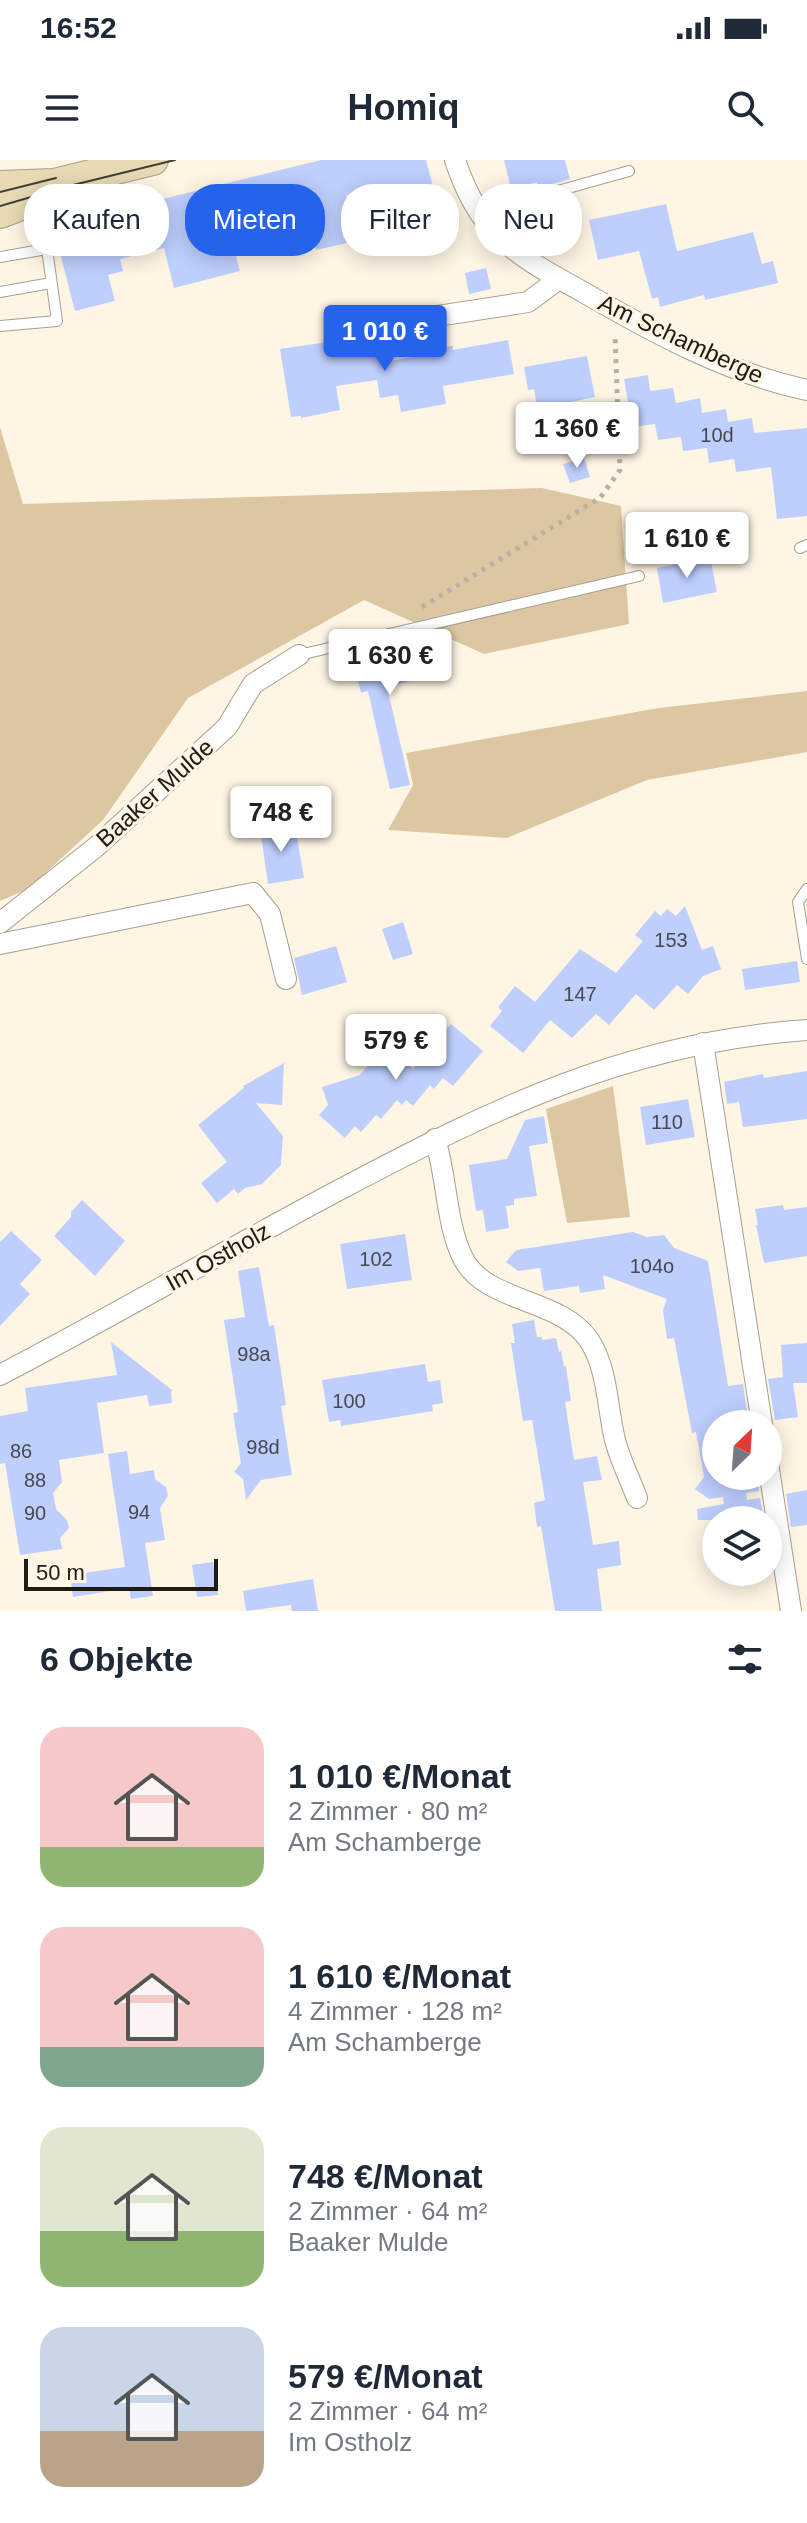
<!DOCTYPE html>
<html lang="de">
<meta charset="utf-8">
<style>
:root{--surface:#fff;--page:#f2f2f3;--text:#1f2937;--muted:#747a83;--accent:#2563eb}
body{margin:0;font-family:Arial,sans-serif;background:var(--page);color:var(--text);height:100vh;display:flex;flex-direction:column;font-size:30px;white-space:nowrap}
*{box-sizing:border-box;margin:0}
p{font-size:26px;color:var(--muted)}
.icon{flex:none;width:44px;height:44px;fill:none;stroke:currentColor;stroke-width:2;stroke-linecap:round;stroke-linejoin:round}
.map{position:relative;height:1451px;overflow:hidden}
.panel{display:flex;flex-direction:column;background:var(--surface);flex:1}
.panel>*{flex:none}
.hud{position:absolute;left:24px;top:24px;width:760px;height:72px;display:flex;gap:16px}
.needle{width:52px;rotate:25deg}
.buttons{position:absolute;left:702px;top:1250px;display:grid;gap:16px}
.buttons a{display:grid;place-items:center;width:80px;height:80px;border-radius:50%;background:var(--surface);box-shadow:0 4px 20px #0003;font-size:40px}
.scale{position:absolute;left:24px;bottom:20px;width:194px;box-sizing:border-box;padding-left:8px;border:4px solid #1f1c16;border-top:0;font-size:22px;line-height:28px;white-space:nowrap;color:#1f1c16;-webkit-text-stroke:6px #fef5e4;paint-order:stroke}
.price{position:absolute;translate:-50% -68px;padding:0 18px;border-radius:8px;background:#fff;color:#222;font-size:26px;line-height:52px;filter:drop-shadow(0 2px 4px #0008)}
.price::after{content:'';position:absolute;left:50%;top:48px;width:24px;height:18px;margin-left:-12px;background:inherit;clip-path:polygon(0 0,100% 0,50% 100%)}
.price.selected{background:var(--accent);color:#fff}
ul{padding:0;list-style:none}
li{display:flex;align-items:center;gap:24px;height:200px;padding:0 40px}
li span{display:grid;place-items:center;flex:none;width:224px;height:160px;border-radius:24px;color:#555}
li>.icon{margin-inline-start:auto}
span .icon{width:96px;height:96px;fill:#fffc;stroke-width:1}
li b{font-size:34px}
h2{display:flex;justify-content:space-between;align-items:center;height:96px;padding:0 40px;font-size:34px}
.chip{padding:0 28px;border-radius:32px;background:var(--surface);box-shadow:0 4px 20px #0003;font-size:28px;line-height:72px}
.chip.selected{background:var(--accent);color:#fff}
.status{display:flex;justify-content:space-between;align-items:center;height:56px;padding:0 40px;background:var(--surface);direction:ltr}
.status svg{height:22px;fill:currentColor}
header{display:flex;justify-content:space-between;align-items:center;height:104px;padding:0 40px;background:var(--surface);font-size:36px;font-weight:600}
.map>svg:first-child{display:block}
.green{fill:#dcc7a2}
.building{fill:#becffe}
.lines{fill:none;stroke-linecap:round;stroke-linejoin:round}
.service-casing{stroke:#a79f8f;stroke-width:12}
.minor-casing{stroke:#a79f8f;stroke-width:22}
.secondary-casing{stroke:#a79f8f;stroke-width:32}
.path{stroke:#b8b1a3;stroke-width:5;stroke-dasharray:4 6;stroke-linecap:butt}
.service{stroke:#fff;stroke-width:10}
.minor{stroke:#fff;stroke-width:20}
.secondary{stroke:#e8dab5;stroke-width:30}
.tram{stroke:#423e36;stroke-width:2}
.labels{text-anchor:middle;stroke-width:6;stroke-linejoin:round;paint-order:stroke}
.number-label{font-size:20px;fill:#474950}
.street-label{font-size:24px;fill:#1f1c16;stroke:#fef5e4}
</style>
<div class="status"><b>16:52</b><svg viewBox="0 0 49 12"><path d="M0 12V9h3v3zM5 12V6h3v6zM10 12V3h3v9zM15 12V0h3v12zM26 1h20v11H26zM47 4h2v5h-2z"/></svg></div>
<header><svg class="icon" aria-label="menu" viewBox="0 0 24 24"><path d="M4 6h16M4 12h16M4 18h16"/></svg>Homiq<svg class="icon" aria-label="search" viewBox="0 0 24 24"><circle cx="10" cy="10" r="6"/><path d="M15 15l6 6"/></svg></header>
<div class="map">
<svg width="807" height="1451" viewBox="0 0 807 1451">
<rect width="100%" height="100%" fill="#fef5e4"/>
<path class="green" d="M0,267L23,344L542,328L621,346L629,464L484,494L364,440L188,538L103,660L28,729L0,741Z
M807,531V592L647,620L507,678L388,670L413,625L406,593L659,548Z
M613,926L630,1057L567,1063L546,949Z"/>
<path class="building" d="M321,0H426L446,77L400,89L383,25L346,35L356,81L316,90L312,72L234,90L240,111L174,128L164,88L120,99L123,111L108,115L115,141L75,151L59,89L99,78L94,56Z
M504,0H565L570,19L538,28L537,22L511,29Z
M574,35L581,63L548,71L542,44Z
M666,44L677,91L753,72L762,104L773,101L778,123L705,140L704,135L660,147L658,137L652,139L639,91L598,100L589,60Z
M486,108L491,129L469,134L465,113Z
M376,179L380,203L422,195L421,190L453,186V190L508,180L514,214L443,226L446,244L401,252L398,235L380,238L377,220L336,226L340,250L301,258V256L291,257L280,189L327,182L328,187Z
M587,196L595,237L560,244L561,248L538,252L534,229L528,230L524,207Z
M648,215L650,231L673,228L676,243L700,238L702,253L726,249L728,262L752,258L754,273L807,268V356L777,359L771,307L736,312L734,299L709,303L707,288L683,291L681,277L658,280L655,264L632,267L624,219Z
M584,298L590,317L570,323L563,304Z
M710,397L717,432L663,443L657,408Z
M424,483L431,516L387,527L410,625L390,629L368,531L361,533L351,493L383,486L385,492Z
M289,663L291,673L296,672L304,718L268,724L260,668Z
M685,746L702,790L713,786L721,809L703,816L688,834L677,825L654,850L636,834L609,865L596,854L572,878L550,860L523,893L490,866L502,851L498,847L515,826L535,842L580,789L616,813L643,781L635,775L655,751L661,756L667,749L676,756Z
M403,762L413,794L393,800L382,769Z
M336,786L347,822L302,835L294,798Z
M797,801L800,822L745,830L742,809Z
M451,864L483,891L453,926L443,918L434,929L430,925L413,946L406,940L402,945L397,940L381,959L376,955L361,972L355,966L345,978L319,955L328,945L322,927L360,915L385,884L413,909Z
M284,903L282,945L256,943L283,976L281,1005L262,1024L245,1028L238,1034L234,1029L217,1043L201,1023L227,1002L198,965L244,928L243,926Z
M807,911V959L743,967L739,942L727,944L724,922L763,914L764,918Z
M688,939L695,977L646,985L640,947Z
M544,956L548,983L529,986L537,1036L514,1039V1045L506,1046L509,1068L486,1072L483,1050L476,1051L469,1005L507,999L525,960Z
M82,1040L125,1081L95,1116L54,1076L71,1057V1052Z
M783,1045L784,1050L807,1047V1096L764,1103L756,1065H758L755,1049Z
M11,1071L42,1100L20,1124L30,1134L0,1166V1082Z
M633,1072L647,1077L664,1075L674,1088L708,1101L728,1226L743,1224L749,1264H716V1316H757L759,1331L746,1333L747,1340L760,1338L764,1360H698L697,1349L724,1344L723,1337L709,1339L695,1329L704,1317L696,1272L692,1273L674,1178L667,1179L663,1150L667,1139L603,1115L605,1129L580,1133L579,1126L544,1131L540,1108L518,1111L506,1102L516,1090Z
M405,1074L412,1120L347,1129L340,1084Z
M259,1107L269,1166L274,1165L286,1245L281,1246L292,1315L261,1320L246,1340L243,1319L234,1312L241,1303L233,1253L238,1252L224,1160L245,1157L238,1111Z
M534,1160L537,1177H542V1180L556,1178L559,1192L561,1191L564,1207L566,1206L571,1241L565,1242L574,1300L597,1296L602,1320L583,1322L593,1385L619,1381L621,1405L597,1409L602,1451H555L541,1366L537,1367L534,1343L545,1340L532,1260L523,1261L511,1183H515L512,1164Z
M111,1182L173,1231H171L172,1243L149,1246L147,1235L97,1243L104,1293L59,1300L62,1322L53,1333L56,1349L67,1360L69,1368L60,1378L62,1389L20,1395L5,1303L0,1304V1256L28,1251L25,1228L117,1215Z
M807,1183V1223H793L798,1257L775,1260L768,1219L783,1217L781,1185Z
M425,1204L428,1222L440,1220L443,1243L432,1245L433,1251L341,1266L340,1260L329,1262L322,1220Z
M127,1291L130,1314L154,1310L155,1319L166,1327L168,1336L160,1348L165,1380L145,1383L153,1436L131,1439L129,1428L73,1437L70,1415L125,1407L108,1294Z
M807,1330V1365L791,1367L786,1334Z
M213,1402L218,1435L197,1437L192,1405Z
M313,1419L318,1451H292L291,1445L246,1451L243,1431Z"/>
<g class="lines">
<defs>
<path id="service" d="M479,53L629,11
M0,97L47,89
M0,132L51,123
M0,166L57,161L47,89L75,25
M800,388L807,385
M299,495L639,416
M807,729L798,742L807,799"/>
<path id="minor" d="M455,0C465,30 478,57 501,78C524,101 555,116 583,132C654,173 727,213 807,230
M359,168L528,142L559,119
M0,763L96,687L227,567L253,524L299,495
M0,784L253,733L270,754L286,819
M703,883L762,1264
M435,979C447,1016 446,1065 463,1098C485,1143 561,1138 589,1180C608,1209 607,1247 615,1280C620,1300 630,1319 637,1338
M0,1215C115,1155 226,1090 341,1029C494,948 630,882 807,870
M768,1303L791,1451"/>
<path id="secondary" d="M0,26L54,24L153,0
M0,53L16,47L52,25"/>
</defs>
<use href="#service" class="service-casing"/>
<use href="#minor" class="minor-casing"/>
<use href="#secondary" class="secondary-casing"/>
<path class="path" d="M422,447L600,338L620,310L615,175"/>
<use href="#service" class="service"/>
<use href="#minor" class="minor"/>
<use href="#secondary" class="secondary"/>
<path class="tram" d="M0,32L56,18
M0,46L69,26L175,0"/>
</g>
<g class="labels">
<g class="number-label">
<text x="717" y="282">10d</text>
<text x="671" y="787">153</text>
<text x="580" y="841">147</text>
<text x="667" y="969">110</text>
<text x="376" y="1106">102</text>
<text x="652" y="1113">104o</text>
<text x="254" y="1201">98a</text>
<text x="349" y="1248">100</text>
<text x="263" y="1294">98d</text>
<text x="21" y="1298">86</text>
<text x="35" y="1327">88</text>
<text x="139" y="1359">94</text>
<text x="35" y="1360">90</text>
</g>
<g class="street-label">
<text transform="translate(681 179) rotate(25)" y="8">Am Schamberge</text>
<text transform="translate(155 633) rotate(-42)" y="8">Baaker Mulde</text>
<text transform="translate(218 1097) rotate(-29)" y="8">Im Ostholz</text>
</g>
</g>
</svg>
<div class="buttons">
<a><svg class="needle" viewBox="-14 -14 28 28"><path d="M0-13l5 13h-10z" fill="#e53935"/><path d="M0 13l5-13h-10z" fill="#747a83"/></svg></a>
<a><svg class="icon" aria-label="layers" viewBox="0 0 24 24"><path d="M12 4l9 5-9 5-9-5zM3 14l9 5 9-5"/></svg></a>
</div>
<div class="scale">50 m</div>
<b class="price selected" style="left:385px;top:213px">1 010 €</b>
<b class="price" style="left:577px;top:310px">1 360 €</b>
<b class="price" style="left:687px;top:420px">1 610 €</b>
<b class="price" style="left:390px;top:537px">1 630 €</b>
<b class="price" style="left:281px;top:694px">748 €</b>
<b class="price" style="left:396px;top:922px">579 €</b>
<div class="hud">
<a class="chip">Kaufen</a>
<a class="chip selected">Mieten</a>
<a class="chip">Filter</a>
<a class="chip">Neu</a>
</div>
</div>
<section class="panel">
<h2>6 Objekte<svg class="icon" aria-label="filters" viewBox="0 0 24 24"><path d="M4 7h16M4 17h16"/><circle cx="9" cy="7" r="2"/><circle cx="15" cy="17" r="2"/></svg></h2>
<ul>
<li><span style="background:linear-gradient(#f6c9c9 75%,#8fb573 0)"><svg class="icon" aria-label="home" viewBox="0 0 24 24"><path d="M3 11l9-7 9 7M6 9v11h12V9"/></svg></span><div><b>1 010 €/Monat</b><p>2 Zimmer · 80 m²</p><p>Am Schamberge</p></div></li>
<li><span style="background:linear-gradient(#f6c9c9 75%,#7fa58c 0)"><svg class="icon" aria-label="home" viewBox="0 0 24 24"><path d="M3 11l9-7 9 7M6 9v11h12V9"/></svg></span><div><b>1 610 €/Monat</b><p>4 Zimmer · 128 m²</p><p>Am Schamberge</p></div></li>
<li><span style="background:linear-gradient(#dfe7d0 65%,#8fb573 0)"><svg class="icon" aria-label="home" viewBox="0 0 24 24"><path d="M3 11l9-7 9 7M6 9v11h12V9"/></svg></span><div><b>748 €/Monat</b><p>2 Zimmer · 64 m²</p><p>Baaker Mulde</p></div></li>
<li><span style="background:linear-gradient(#c9d6e8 65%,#b9a48a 0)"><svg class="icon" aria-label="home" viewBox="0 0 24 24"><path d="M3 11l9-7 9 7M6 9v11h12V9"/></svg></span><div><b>579 €/Monat</b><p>2 Zimmer · 64 m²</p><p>Im Ostholz</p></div></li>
</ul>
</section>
